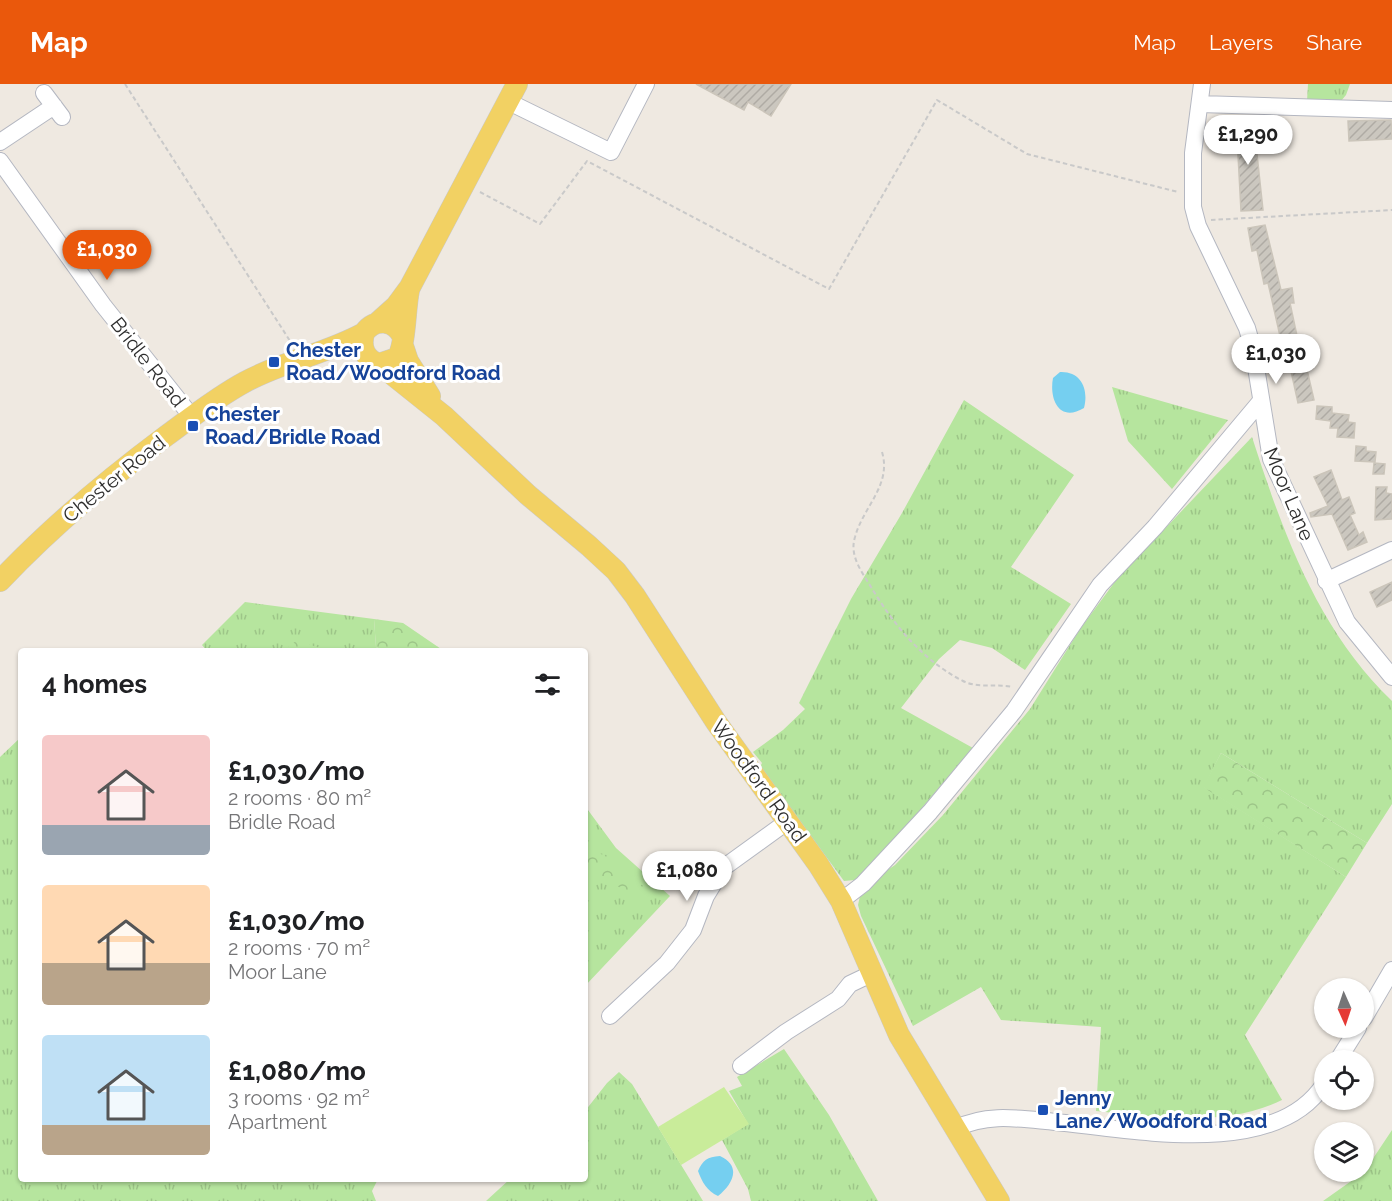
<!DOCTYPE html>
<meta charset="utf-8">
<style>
:root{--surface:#fff;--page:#f2f2f2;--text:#202124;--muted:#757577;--accent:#ea580c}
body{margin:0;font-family:Raleway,sans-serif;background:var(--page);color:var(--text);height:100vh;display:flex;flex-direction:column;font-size:22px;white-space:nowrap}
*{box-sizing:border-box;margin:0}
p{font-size:20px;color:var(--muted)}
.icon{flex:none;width:33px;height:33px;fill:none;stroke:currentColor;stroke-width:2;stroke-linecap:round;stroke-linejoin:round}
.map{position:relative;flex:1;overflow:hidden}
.details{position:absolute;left:18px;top:564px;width:570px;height:534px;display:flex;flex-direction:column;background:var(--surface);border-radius:6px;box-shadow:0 2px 4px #0004}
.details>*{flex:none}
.needle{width:39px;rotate:177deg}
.controls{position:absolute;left:1314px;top:894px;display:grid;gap:12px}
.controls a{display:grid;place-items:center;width:60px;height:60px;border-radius:50%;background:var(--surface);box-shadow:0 2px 4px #0004;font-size:30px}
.price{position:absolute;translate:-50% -51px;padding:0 14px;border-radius:21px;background:#fff;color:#222;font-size:20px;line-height:39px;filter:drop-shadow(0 2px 3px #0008)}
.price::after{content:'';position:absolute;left:50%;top:36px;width:18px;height:14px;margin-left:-9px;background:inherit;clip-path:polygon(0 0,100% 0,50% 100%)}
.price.active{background:var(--accent);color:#fff}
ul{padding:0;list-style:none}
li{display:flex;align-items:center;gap:18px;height:150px;padding:0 24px}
li span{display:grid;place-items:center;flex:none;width:168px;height:120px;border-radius:6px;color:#555}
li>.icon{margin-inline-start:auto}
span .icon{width:72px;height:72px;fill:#fffc;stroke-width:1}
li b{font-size:26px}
h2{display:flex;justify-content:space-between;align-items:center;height:72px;padding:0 24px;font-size:26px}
header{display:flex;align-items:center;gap:36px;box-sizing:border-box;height:84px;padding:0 30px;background:var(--accent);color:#fff}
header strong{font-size:28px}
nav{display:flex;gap:33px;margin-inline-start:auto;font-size:21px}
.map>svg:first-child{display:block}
.grass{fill:url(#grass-tufts)}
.forest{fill:url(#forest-crowns)}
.pitch{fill:#c9ec9a}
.water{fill:#75cff0}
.building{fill:url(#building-hatch);stroke:#cbc5ba;stroke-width:1.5}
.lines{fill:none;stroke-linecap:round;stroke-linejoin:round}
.minor-casing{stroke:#b4b7c1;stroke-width:18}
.major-casing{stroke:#c9c9c9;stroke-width:22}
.path{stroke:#c9c9c9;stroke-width:2;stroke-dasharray:4.5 3;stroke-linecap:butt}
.minor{stroke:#fff;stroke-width:16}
.major{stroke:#f2d163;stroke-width:21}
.transit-dot{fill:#1a4fb4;stroke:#fff;stroke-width:2}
.labels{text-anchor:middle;stroke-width:6;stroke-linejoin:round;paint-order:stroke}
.transit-label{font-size:20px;font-weight:bold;fill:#164399;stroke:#fff;text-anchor:start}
.street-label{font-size:20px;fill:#2e2e2e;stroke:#fff}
</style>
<header>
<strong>Map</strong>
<nav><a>Map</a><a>Layers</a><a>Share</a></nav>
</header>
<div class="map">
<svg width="1392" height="1117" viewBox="0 0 1392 1117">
<defs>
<pattern id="grass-tufts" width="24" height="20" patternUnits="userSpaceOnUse" patternTransform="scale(1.5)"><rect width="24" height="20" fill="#b6e59e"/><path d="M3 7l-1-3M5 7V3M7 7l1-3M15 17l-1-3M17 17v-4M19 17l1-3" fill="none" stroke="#9dc588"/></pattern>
<pattern id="forest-crowns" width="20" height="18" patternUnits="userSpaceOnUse" patternTransform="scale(1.5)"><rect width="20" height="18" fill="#b6e59e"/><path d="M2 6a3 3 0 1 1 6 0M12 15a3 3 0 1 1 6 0" fill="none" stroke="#9dc588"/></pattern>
<pattern id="building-hatch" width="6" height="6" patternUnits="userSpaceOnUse" patternTransform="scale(1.5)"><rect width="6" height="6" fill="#cbc7bf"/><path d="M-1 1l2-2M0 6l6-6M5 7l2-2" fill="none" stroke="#afaba4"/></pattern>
</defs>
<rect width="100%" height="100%" fill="#efe9e1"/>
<path class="grass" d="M1308,0H1350L1346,11L1341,17H1307Z
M1112,303L1228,336L1172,405L1128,357Z
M964,316L1074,391L1011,483L1071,520L1025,586L992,564L960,556L939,575L901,624L973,664L886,766L855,796L844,797L760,683L762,679L753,668L783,646L805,625L799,619L851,515L902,429Z
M1252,353C1283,449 1318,546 1392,617V720L1367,759L1221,669L1204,703L1346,793L1245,951L1282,1016C1225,1044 1157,1033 1096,1027L1101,943L1001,936L981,903L913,942L861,832L858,821L860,812L877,793L895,781L943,731L1030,625L1080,545L1117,495Z
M245,518L374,535L376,563L385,567H207L202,561Z
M21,653V1095H378L372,1107L376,1117H0V673Z
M585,722L616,764L670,812L585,902Z
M784,965L829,1031L878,1117H751L748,1105L722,1056L748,1040L729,1007L742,1002L737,993Z
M619,988L632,1000L703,1117H486L510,1095H585V1027L607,999Z
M1392,1046V1117H1323L1364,1088Z"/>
<path class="forest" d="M374,535L403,539L444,567H385L376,563Z
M296,557L331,567H283Z
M1221,669L1367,759L1346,793L1203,703Z
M585,764C609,771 627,784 643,804L639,812L585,788Z"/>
<path class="pitch" d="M724,1003L749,1040L681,1081L658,1043Z"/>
<path class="water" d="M1060,288C1081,287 1089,305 1084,324C1059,339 1049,315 1053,294Z
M720,1072C742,1082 733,1100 718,1112C707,1107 702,1098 698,1087C703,1076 707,1073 720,1072Z"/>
<path class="building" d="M696,0H791L771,32L748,18L744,26Z
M1236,33H1253L1263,126L1241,127Z
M1391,36L1392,55L1349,57L1348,37Z
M1265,141L1281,206L1292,204L1294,219H1290L1300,266L1306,264L1308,276L1305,277L1314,316L1298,319L1283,251L1280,252L1268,199L1264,200L1257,166L1252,167L1248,144Z
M1317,322L1332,323V329L1349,331L1348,338L1355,339L1354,354L1337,353L1338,344H1330L1331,337L1316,335Z
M1356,362L1366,363V367L1376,368L1375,378L1355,377Z
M1374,379L1385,380L1384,390H1373Z
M1331,386L1342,416L1349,413L1355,429L1350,431L1359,451L1363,448L1367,458L1348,466L1332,430L1311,433L1310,429L1328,422L1314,393Z
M1376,403H1387L1386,409L1392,410V435L1375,436Z
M1392,498V516L1377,523L1370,508Z"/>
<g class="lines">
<defs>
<path id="minor" d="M1202,0L1193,69V123L1198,142L1247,244L1253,265L1271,375L1347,538L1392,593
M44,9L62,33
M509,18L611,68L646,0
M1200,20L1392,26
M0,58L54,22
M0,77L103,221L192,333
M1326,497L1392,466
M841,817L863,800L930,728L1014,627L1100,501L1155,443L1260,318
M610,932L667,879L693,846L706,812L723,784L788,737
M1364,934L1392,886
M1338,976L1358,944
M741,982L786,948L838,915L850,900L871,890
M957,1044C985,1030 1015,1034 1046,1037C1125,1044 1274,1078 1324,1000"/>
<path id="major" d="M377,239L396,222L410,203L517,0
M403,253C395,236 375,233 364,249C360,264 365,275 379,280L397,274C406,262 405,224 409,206
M403,262L408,277L430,312
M379,280L444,332L528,411L589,462L616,487L635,512L716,638L818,780L841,817L899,951L999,1117
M0,497C51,443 107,396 166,352C192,333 217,313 245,298C283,277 326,270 364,249"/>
</defs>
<use href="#minor" class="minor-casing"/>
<use href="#major" class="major-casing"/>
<path class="path" d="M125,0L292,260
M480,108L540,140L587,77L829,205L937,16L1027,70L1178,108
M1211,136L1392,126
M882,368C892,401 863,423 855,453C849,472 862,488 871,503C894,541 922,576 963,597C979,605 996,599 1012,603"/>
<use href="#minor" class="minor"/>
<use href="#major" class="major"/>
</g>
<g class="transit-dot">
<rect x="268" y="272" width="12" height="12" rx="3"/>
<rect x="187" y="336" width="12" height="12" rx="3"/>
<rect x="1037" y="1020" width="12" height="12" rx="3"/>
</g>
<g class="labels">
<g class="transit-label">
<text x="286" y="273">Chester<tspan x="286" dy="23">Road/Woodford Road</tspan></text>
<text x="205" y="337">Chester<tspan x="205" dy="23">Road/Bridle Road</tspan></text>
<text x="1055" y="1021">Jenny<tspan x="1055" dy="23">Lane/Woodford Road</tspan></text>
</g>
<g class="street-label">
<text transform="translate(148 278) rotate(52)" y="7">Bridle Road</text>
<text transform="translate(114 395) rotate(-39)" y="7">Chester Road</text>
<text transform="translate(1289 410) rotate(67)" y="7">Moor Lane</text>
<text transform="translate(759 697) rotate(54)" y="7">Woodford Road</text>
</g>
</g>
</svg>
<div class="controls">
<a><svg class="needle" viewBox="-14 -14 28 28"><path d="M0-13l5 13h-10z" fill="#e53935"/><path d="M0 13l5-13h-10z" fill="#757577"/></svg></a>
<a><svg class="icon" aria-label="locate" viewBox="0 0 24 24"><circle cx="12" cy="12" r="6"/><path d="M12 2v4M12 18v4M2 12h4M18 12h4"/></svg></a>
<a><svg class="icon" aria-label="layers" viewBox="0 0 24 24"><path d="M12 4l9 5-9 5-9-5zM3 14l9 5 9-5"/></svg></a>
</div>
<b class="price" style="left:1248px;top:82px">£1,290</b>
<b class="price active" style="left:107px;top:197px">£1,030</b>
<b class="price" style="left:1276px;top:301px">£1,030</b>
<b class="price" style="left:687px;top:818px">£1,080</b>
<section class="details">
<h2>4 homes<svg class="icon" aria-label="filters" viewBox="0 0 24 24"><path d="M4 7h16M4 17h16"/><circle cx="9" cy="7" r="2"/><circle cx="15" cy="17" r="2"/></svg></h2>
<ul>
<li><span style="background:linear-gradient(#f6c9c9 75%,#9aa5b1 0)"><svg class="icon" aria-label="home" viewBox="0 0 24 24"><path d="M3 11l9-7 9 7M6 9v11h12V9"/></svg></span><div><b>£1,030/mo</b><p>2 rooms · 80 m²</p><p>Bridle Road</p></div></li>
<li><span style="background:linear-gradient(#ffd9b3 65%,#b9a48a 0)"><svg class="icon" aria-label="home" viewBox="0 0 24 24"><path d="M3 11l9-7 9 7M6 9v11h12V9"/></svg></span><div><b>£1,030/mo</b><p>2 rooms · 70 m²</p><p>Moor Lane</p></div></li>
<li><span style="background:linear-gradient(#bfe0f5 75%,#b9a48a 0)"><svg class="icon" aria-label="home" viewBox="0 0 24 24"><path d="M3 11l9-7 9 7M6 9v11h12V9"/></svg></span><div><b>£1,080/mo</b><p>3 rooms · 92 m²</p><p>Apartment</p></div></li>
</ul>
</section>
</div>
